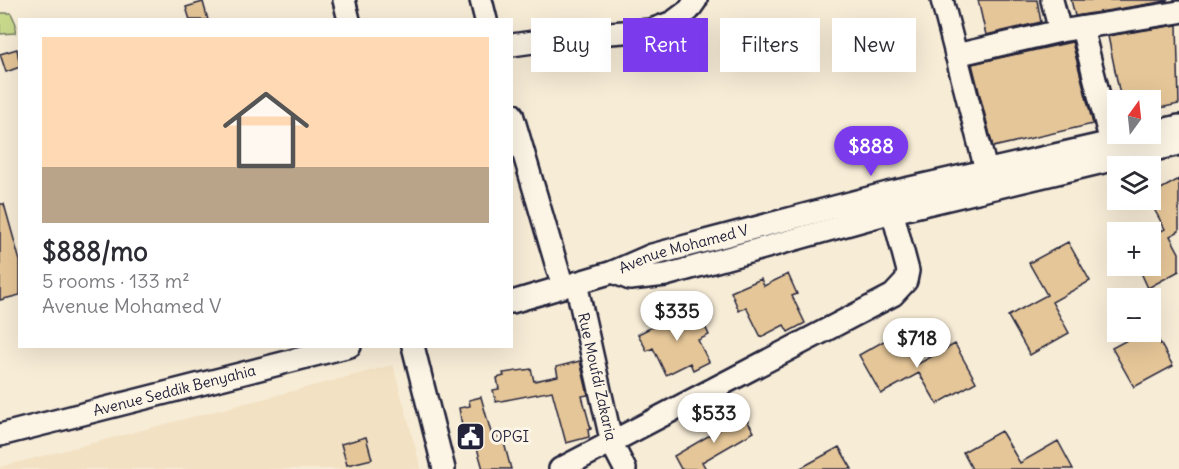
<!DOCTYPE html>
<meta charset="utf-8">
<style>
:root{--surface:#fff;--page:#f2f2f3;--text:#2b2b33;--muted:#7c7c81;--accent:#7c3aed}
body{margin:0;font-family:Delius,sans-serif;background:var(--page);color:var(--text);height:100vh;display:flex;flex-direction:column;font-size:22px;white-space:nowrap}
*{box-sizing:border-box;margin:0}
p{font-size:20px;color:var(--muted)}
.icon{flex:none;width:33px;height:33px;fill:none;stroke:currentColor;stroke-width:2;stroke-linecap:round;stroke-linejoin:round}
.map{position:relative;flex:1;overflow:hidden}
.details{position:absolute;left:18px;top:18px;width:495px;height:330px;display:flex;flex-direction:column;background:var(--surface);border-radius:0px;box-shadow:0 6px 24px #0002}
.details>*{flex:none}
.guide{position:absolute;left:531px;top:18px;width:558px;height:54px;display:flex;gap:12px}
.needle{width:39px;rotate:15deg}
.tools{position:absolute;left:1107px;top:90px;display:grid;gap:12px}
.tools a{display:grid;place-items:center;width:54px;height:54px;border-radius:0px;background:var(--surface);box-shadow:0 6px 24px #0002;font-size:30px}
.price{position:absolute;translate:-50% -51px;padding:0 14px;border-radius:21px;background:#fff;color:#222;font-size:20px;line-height:39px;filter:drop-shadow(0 2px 3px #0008)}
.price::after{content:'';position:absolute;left:50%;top:36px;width:18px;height:14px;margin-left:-9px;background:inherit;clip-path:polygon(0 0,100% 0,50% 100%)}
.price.on{background:var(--accent);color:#fff}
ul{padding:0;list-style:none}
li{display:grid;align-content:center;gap:12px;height:318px;padding:0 24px}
li span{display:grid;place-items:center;height:186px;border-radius:0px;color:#555}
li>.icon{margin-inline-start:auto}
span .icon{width:108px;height:108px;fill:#fffc;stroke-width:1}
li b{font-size:26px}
.pill{padding:0 21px;border-radius:0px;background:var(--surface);box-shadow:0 6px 24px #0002;font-size:21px;line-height:54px}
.pill.on{background:var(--accent);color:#fff}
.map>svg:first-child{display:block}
.built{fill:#f2e1c3}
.green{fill:#c9d98c;stroke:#767e64;stroke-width:1.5}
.building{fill:#e5c698;stroke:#22223b;stroke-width:1.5}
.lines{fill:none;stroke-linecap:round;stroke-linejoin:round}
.minor-casing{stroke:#22223b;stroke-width:26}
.minor{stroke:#fcf5e5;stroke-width:21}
.labels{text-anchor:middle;stroke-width:6;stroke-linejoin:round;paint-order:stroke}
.street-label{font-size:15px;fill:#22223b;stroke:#fcf5e5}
.poi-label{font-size:15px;fill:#22223b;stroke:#fcf5e5;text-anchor:start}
</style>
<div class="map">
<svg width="1179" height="469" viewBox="0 0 1179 469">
<rect width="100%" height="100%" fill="#f7ecd6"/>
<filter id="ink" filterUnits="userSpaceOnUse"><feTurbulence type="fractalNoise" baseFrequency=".0167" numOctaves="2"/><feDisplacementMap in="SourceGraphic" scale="12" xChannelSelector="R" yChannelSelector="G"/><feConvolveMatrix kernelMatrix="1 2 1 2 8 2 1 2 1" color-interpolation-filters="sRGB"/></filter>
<g filter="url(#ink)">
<path class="built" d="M393,365L421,469H0V467Z"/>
<path class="green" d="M0,13H11L16,24L15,33L0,34Z"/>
<path class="building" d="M978,0H1037L1041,22L986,35Z
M1071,0H1167V1L1075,16Z
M203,2L208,20H190L186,7Z
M1177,25L1179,104L1150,110V100H1121L1108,36Z
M1072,42L1093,124L993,147L972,64Z
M17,49L20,67L6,72L0,54Z
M1179,179V231L1170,236L1179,253V271L1148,288L1138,266H1150V237L1165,229L1149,200L1150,195Z
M0,204H4L20,261V295L0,300Z
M1068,242L1090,281L1052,302L1069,333L1030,355L1008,316L1047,295L1029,263Z
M788,274L797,294L792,296L805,323L788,332L784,325L761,337L746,307L739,311L731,292L761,279L764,286Z
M689,309L694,319L700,316L709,335L698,340L709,362L693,370L690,363L666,375L653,348L647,351L638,334Z
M1142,332H1154L1173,366L1134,387L1112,348Z
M898,333L916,365L955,344L976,382L937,404L919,373L881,394L859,355Z
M580,361L588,395L582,396L591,429L588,430L589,437L566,443L552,391L496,402L493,390L499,389L497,378L504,376L503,373L531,369L534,381L558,376L556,367Z
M481,397L492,436L498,435L499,440L503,439L511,469H483L475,441L469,442L467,436L464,437L459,408L470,406L469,400Z
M744,415L754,432L702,462L706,469H681L674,456Z
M1001,431L1020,463L1058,441L1073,469H972L963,452Z
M366,437L372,459L347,465L341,444Z
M839,447L852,469H799Z"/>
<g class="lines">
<defs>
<g id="minor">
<path d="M344,0L349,20"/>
<path d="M481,0L486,20"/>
<path d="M942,0L986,170"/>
<path d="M1052,0L1060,31"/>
<path d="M1082,28L1114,155"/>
<path d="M512,45L583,35L651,30L673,22L689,10L696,0"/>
<path d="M956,55L1060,31L1179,12"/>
<path d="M512,114L563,287"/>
<path d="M1150,133L1179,126"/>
<path d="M613,272L630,279L666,275L893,212L1179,144"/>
<path id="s1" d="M576,283L612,444L625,469"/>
<path id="s2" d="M512,302L613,272L652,255L888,193L1147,134"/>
<path d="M413,346L444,469"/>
<path id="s3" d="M0,435L350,346"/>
<path d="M560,469L893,295L906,281L908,271L889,199"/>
</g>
</defs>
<use href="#minor" class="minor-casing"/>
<use href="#minor" class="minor"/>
</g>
</g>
<defs>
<symbol id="civic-square" viewBox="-11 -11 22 22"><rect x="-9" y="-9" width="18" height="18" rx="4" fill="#22223b" stroke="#fcf5e5"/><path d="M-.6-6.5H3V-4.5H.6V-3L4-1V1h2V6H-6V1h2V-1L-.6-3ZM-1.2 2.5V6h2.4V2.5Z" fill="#fff"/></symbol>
</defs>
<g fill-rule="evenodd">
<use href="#civic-square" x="454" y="420" width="33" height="33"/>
</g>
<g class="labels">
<g class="street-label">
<text dy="5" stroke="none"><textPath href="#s2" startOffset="180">Avenue Mohamed V</textPath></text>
<text dy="5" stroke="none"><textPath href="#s1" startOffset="96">Rue Moufdi Zakaria</textPath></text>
<text dy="5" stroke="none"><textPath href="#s3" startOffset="180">Avenue Seddik Benyahia</textPath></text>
</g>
<g class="poi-label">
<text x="491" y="442">OPGI</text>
</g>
</g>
</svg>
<div class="tools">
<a><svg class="needle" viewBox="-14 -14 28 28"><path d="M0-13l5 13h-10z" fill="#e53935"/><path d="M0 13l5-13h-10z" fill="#7c7c81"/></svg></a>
<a><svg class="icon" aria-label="layers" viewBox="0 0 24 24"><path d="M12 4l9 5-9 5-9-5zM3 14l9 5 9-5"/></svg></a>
<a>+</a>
<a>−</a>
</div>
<b class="price on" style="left:871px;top:177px">$888</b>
<b class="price" style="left:677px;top:342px">$335</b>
<b class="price" style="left:917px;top:369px">$718</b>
<b class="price" style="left:714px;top:444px">$533</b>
<div class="guide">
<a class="pill">Buy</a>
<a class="pill on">Rent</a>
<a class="pill">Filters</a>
<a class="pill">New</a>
</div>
<section class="details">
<ul>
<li><span style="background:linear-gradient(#ffd9b3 70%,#b9a48a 0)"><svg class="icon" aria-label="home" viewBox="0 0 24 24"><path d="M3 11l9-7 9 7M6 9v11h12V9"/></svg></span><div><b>$888/mo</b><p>5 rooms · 133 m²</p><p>Avenue Mohamed V</p></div></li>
</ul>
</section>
</div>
